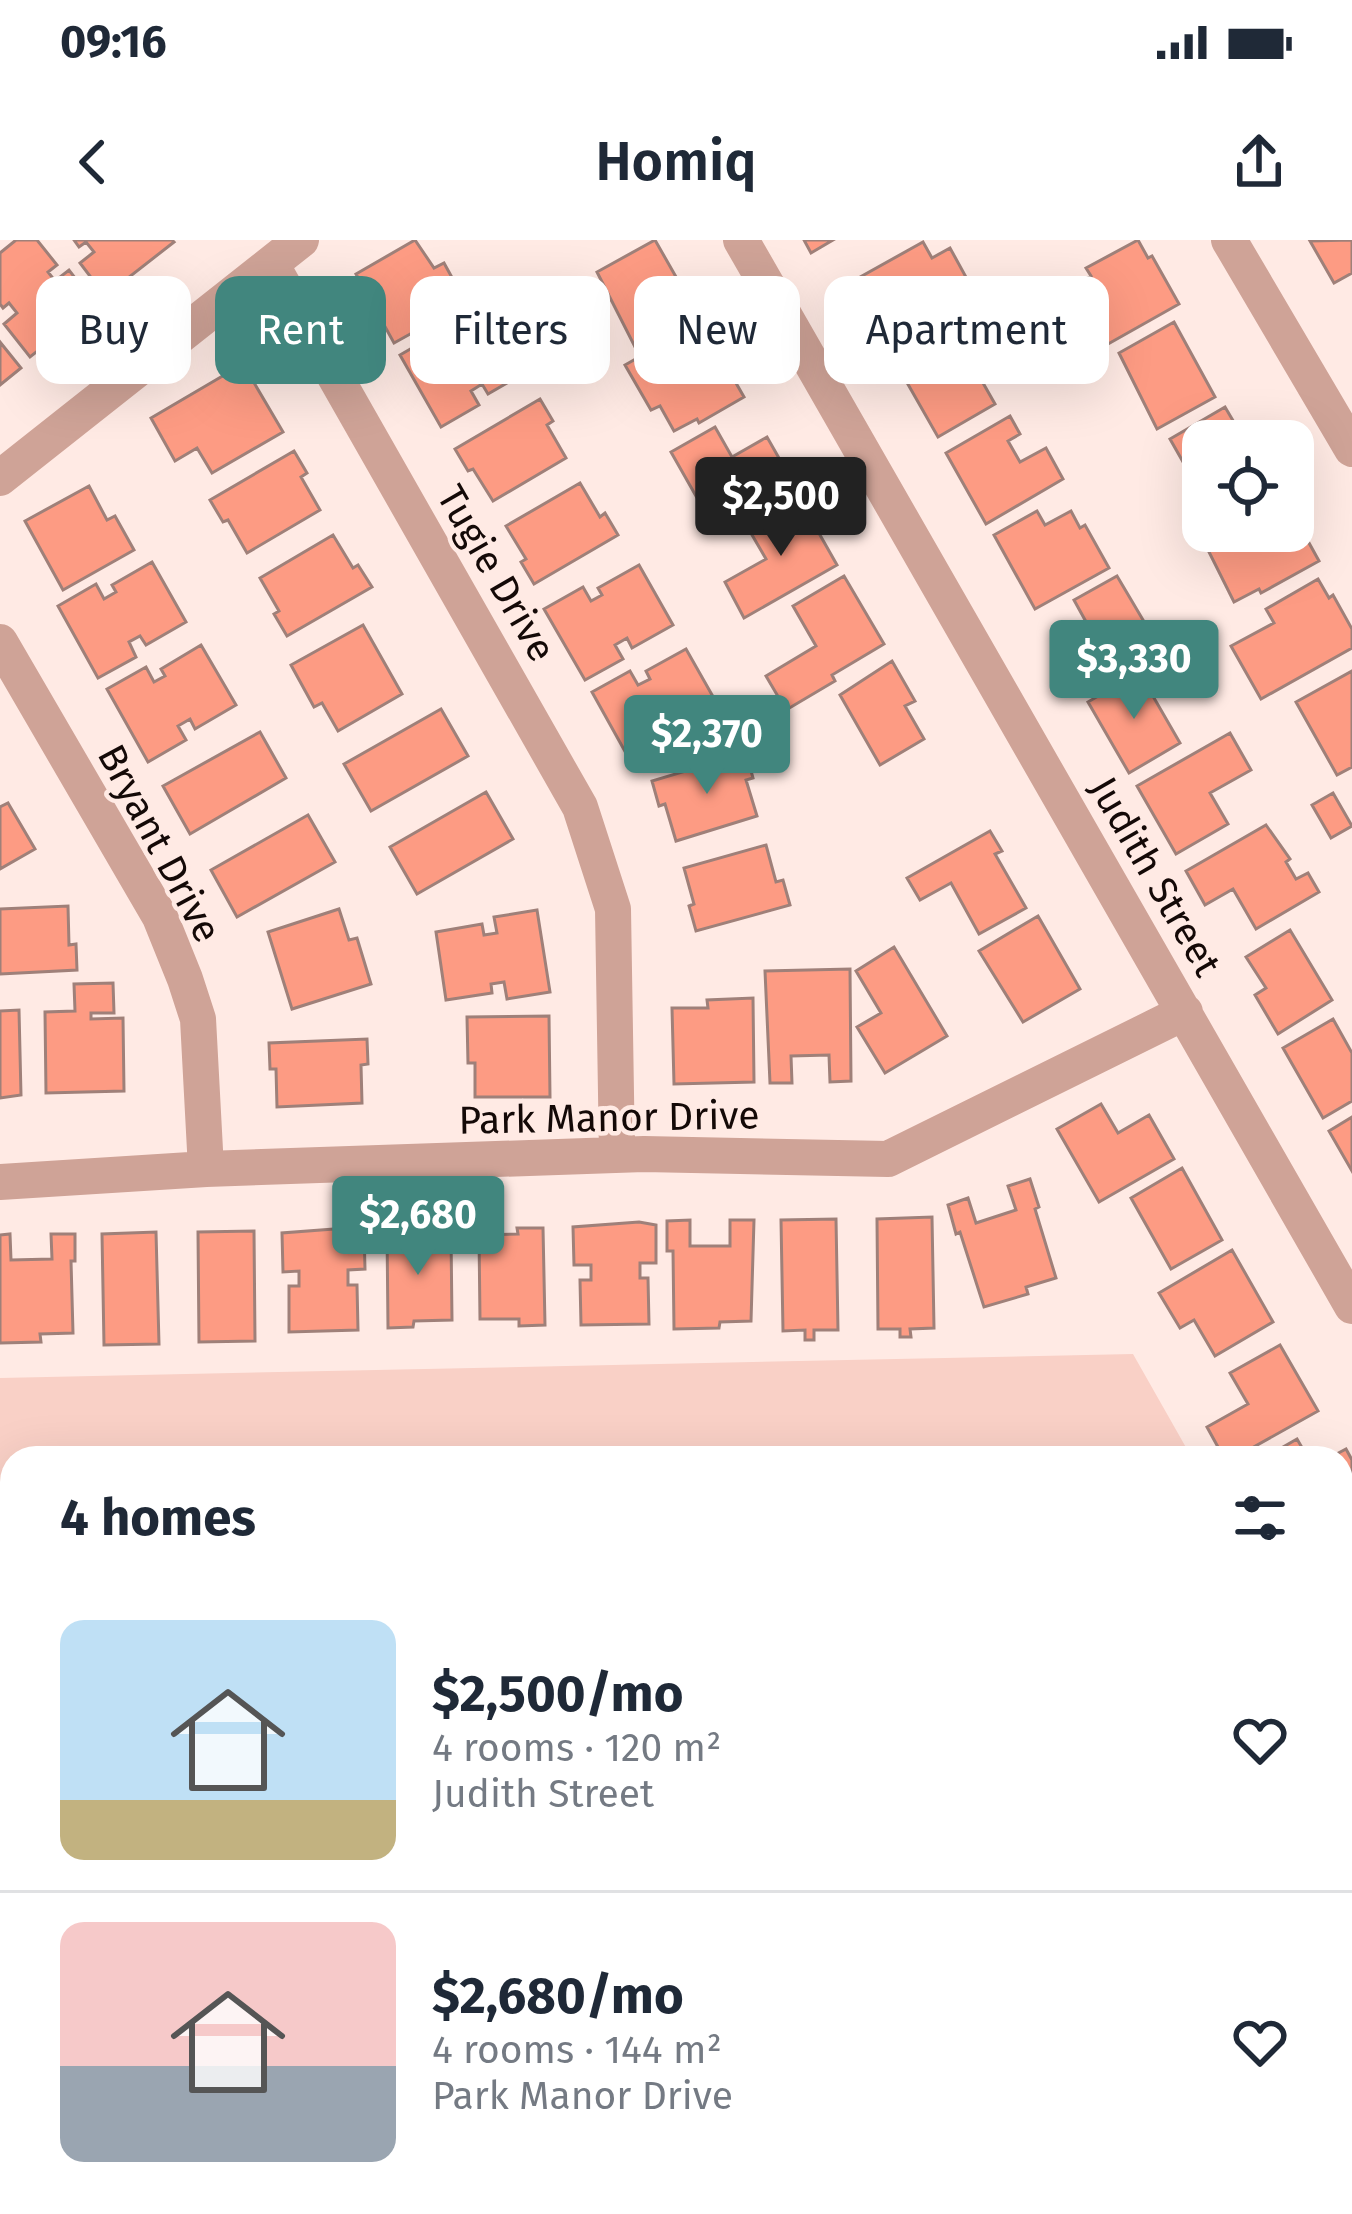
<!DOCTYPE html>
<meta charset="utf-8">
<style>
:root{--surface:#fff;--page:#f6f6f7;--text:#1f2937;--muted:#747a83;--line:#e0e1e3;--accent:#41867e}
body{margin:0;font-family:"Fira Sans",sans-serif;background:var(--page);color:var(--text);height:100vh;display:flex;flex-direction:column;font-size:45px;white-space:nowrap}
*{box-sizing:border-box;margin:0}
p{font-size:39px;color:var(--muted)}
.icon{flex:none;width:66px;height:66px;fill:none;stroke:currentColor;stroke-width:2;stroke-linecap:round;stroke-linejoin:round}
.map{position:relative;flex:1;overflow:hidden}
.panel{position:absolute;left:0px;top:1206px;width:1353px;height:768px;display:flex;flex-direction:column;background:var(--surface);border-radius:36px 36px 0 0;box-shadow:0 12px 48px #0002}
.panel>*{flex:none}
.guide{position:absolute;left:36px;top:36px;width:1281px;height:108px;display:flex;gap:24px}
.controls{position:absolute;left:1182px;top:180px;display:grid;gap:24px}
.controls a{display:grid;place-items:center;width:132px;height:132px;border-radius:24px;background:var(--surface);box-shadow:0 12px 48px #0002;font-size:60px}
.price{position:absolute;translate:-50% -102px;padding:0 27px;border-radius:12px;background:var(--accent);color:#fff;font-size:39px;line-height:78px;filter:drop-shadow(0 3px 6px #0008)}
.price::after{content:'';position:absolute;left:50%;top:72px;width:36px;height:27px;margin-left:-18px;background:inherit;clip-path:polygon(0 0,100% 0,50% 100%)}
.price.on{background:#222;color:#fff}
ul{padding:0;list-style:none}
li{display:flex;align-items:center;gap:36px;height:300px;padding:0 60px}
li+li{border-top:3px solid var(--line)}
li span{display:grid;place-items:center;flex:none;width:336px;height:240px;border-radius:24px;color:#555}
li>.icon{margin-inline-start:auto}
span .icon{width:144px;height:144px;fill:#fffc;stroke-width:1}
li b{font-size:51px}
h2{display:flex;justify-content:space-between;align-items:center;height:144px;padding:0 60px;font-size:51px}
.chip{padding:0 42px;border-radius:24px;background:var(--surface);box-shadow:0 12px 48px #0002;font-size:42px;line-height:108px}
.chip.on{background:var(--accent);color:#fff}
.status{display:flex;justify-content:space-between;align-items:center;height:84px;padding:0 60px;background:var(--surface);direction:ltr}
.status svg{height:33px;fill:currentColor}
header{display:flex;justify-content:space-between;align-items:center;height:156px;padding:0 60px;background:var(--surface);font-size:54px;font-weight:600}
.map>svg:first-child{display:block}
.green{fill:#f9d0c6}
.water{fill:#faab97}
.building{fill:#fd9b83;stroke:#9f8079;stroke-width:3}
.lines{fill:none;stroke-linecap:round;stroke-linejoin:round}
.minor{stroke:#cfa397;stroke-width:36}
.labels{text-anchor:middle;stroke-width:9;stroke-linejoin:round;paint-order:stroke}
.street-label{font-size:39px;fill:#140907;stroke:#ffeae4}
</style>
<div class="status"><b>09:16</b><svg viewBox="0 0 49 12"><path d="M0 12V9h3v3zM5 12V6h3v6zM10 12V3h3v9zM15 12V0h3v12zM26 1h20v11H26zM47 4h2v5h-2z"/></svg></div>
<header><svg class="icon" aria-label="back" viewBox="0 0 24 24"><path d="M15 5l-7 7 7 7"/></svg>Homiq<svg class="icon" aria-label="share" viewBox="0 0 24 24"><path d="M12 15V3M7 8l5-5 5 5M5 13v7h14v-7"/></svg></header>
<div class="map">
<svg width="1352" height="1974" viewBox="0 0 1352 1974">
<rect width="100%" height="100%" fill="#ffeae4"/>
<path class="green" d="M1133,1114L1192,1218H12V1962H1341V1483L1352,1502V1974H0V1138Z"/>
<path class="water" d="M579,1962L690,1968L700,1974H509Z"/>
<path class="building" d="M16,0H37L57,25L48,32L55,41L69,30L96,65L30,117L4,84L17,73L9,63L3,68L0,64V13Z
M74,0H172L174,2L105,56L80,23L94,12L86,2L79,7Z
M415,0L434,28L444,23L466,63L394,103L356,34Z
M655,0L696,72L635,107L597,32Z
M804,0H833L811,13Z
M1138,0L1148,18L1152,16L1179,64L1085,117L1065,81L1092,66L1078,43L1091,36L1086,28Z
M1352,0V33L1334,43L1310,1Z
M923,2L932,18L950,8L972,48L956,56L965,73L921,97L905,68L860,94L835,51Z
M495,71L528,131L488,154L482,144L471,151L479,165L441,187L400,115L438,93L447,107L458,101L454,94Z
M701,82L744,157L699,183L697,179L674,191L660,166L651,170L625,125Z
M1174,82L1215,157L1157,189L1119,113Z
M954,92L995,164L938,197L897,125Z
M0,102L21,128L0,145Z
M243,124L283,192L212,233L197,208L175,221L151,178Z
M540,159L553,181L547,185L566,218L493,261L473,229L468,231L455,209Z
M1225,167L1245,201H1203V257L1170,199Z
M1010,176L1020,194L1008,201L1020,222L1046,208L1063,239L986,284L946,213Z
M715,187L732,217L767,197L792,241L713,286L671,212Z
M294,211L307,233L301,237L320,270L247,313L228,280L223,282L210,260Z
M580,243L600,277L605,273L618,295L534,344L521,322L526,319L506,286Z
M89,246L107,280L115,276L134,310L63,350L25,281Z
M799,258L837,325L744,378L725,342L766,319L748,288Z
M1037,271L1045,285L1071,271L1080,288L1085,285L1109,328L1035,369L994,295Z
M1293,274L1319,321L1261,353L1259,349L1234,362L1205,304L1214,300L1209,291H1293Z
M333,295L353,328L358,325L372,347L287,396L274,374L279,371L260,338Z
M152,322L186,382L146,405L140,396L129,402L136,417L98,438L58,366L96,344L104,359L116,352L112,345Z
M639,325L673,385L632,408L627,398L615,405L623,419L585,440L544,369L583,347L591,361L602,355L598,348Z
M844,336L884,404L832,435L835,441L786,470L766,436L816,406L793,366Z
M1117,336L1159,407L1083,450L1058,407L1090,389L1074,360Z
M1318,339L1329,358L1333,355L1352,389V408L1261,459L1231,406L1274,383L1266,369Z
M363,385L402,454L338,491L322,463L314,467L291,425Z
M201,405L236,465L195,489L190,479L178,486L186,500L148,522L107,449L146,427L154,442L165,436L161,429Z
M686,409L720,469L680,492L674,482L662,489L671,503L632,524L592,452L630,431L638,445L650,439L646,431Z
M892,421L915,461L905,466L924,499L880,525L840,455Z
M1352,431V527L1337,535L1296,462Z
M1139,432L1180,503L1129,533L1088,462Z
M441,469L468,516L371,571L344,524Z
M260,492L286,538L190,594L163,546Z
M1230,493L1251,530L1210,553L1228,584L1176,614L1137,546Z
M746,513L753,538L746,540L757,576L676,601L665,564L659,566L652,541Z
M486,552L513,599L417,654L390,607Z
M1333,553L1352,586L1331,598L1312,565Z
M8,563L35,609L0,629V567Z
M308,575L335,622L237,677L211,630Z
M1266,585L1290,619L1286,622L1296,639L1308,633L1319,652L1256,689L1233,649L1205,665L1186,631Z
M990,591L1002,611L995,614L1026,668L979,694L951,643L920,660L907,638Z
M766,605L776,642L783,640L790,665L696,691L689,666L694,664L684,628Z
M68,666L69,705L76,704L77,730L0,734V669Z
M339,669L349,700L357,698L371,744L292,769L268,692Z
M537,670L550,752L507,759L504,742L491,744L492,753L446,760L436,692L482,684L484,695L497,693L494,677Z
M1038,676L1080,749L1023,782L979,711Z
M1290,690L1332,760L1278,794L1255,755L1266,748L1246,717Z
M894,707L947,796L885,833L857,787L881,773L856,731Z
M850,729L851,841L830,842L829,815L791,816L792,843H770L765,731Z
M113,743L114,773H91V779L123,778L124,851L46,853L45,772L75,771L74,744Z
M753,758L754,842L674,844L672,768H708L707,760Z
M19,770L21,855L0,858V771Z
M549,776L550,857H475V823H468L467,777Z
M1333,779L1352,813V861L1323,878L1283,808Z
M367,799L368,824L361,825L362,863L277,867L276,829H270L269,803Z
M1101,864L1118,893L1149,875L1174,919L1099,962L1057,889Z
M1352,877V931L1329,891Z
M1182,928L1222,1000L1171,1029L1131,958Z
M1030,939L1039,967L1035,969L1056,1038L1026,1047L1028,1054L984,1067L960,992L956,994L948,965L968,958L976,983L1016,970L1008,946Z
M932,977L934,1088L910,1089L911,1097H900V1089H878L877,979Z
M836,979L838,1090H814V1100H805V1090L783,1091L781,980Z
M690,980V1006H730V980H754L751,1081L720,1082L719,1088L674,1089L673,1011H667V981Z
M639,982L656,985V1023H640V1038H648L649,1084L581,1085L580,1040H591V1025H574L573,987Z
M347,988L364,991L365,1029L348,1030V1045H357L358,1090L289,1092V1046H299V1031L283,1032L282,993Z
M517,988H543L545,1085L519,1086V1079H480L479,995L518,994Z
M387,990H413V996L451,995L452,1080L414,1081L413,1087L388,1088Z
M254,991L255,1101L199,1102L198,992Z
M156,992L159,1104L104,1105L102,994Z
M10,994L11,1020L52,1019L51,994H75V1021H71L73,1093L40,1094L41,1102L0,1103V995Z
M1232,1010L1273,1082L1215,1116L1194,1080L1180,1088L1159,1053Z
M1280,1105L1318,1171L1234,1218H1224L1207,1187L1248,1164L1230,1133Z
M1297,1199L1308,1218H1264Z
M1346,1209L1352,1220V1261L1341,1267V1218H1329Z
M1352,1278V1357L1341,1337V1284Z"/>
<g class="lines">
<path class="minor" d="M741,0L1352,1066
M1229,0L1352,209
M271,24L580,567L613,669L617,915
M0,238L301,0
M0,402L160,677L185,739L198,779L206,929
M0,942L206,929L644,914L888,919L1185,772
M0,1654L12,1656
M1267,1962L1275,1974"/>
</g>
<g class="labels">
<g class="street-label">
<text transform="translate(497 333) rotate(60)" y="14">Tugie Drive</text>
<text transform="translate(160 603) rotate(62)" y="14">Bryant Drive</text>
<text transform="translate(1156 636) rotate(60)" y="14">Judith Street</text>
<text transform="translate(609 877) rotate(-1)" y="14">Park Manor Drive</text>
</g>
</g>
</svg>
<div class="controls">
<a><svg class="icon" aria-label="locate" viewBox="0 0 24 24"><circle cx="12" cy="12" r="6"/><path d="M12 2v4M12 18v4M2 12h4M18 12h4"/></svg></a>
</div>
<b class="price on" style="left:781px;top:319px">$2,500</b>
<b class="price" style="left:1134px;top:482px">$3,330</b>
<b class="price" style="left:707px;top:557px">$2,370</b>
<b class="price" style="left:418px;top:1038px">$2,680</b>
<div class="guide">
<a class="chip">Buy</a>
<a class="chip on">Rent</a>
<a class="chip">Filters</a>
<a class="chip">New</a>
<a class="chip">Apartment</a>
</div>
<section class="panel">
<h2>4 homes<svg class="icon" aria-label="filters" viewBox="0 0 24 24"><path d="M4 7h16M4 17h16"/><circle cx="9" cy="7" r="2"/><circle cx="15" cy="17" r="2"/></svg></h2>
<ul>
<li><span style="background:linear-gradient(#bfe0f5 75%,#c2b280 0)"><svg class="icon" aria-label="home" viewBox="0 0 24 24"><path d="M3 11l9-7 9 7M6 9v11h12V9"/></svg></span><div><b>$2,500/mo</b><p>4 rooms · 120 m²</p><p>Judith Street</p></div><svg class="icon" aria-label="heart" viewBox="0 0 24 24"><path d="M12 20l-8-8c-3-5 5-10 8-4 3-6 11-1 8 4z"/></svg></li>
<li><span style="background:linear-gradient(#f6c9c9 60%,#9aa5b1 0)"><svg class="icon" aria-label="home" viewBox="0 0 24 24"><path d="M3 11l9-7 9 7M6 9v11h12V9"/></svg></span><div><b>$2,680/mo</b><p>4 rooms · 144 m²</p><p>Park Manor Drive</p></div><svg class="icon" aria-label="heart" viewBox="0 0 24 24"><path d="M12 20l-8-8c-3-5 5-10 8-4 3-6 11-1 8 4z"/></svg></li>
</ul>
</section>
</div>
